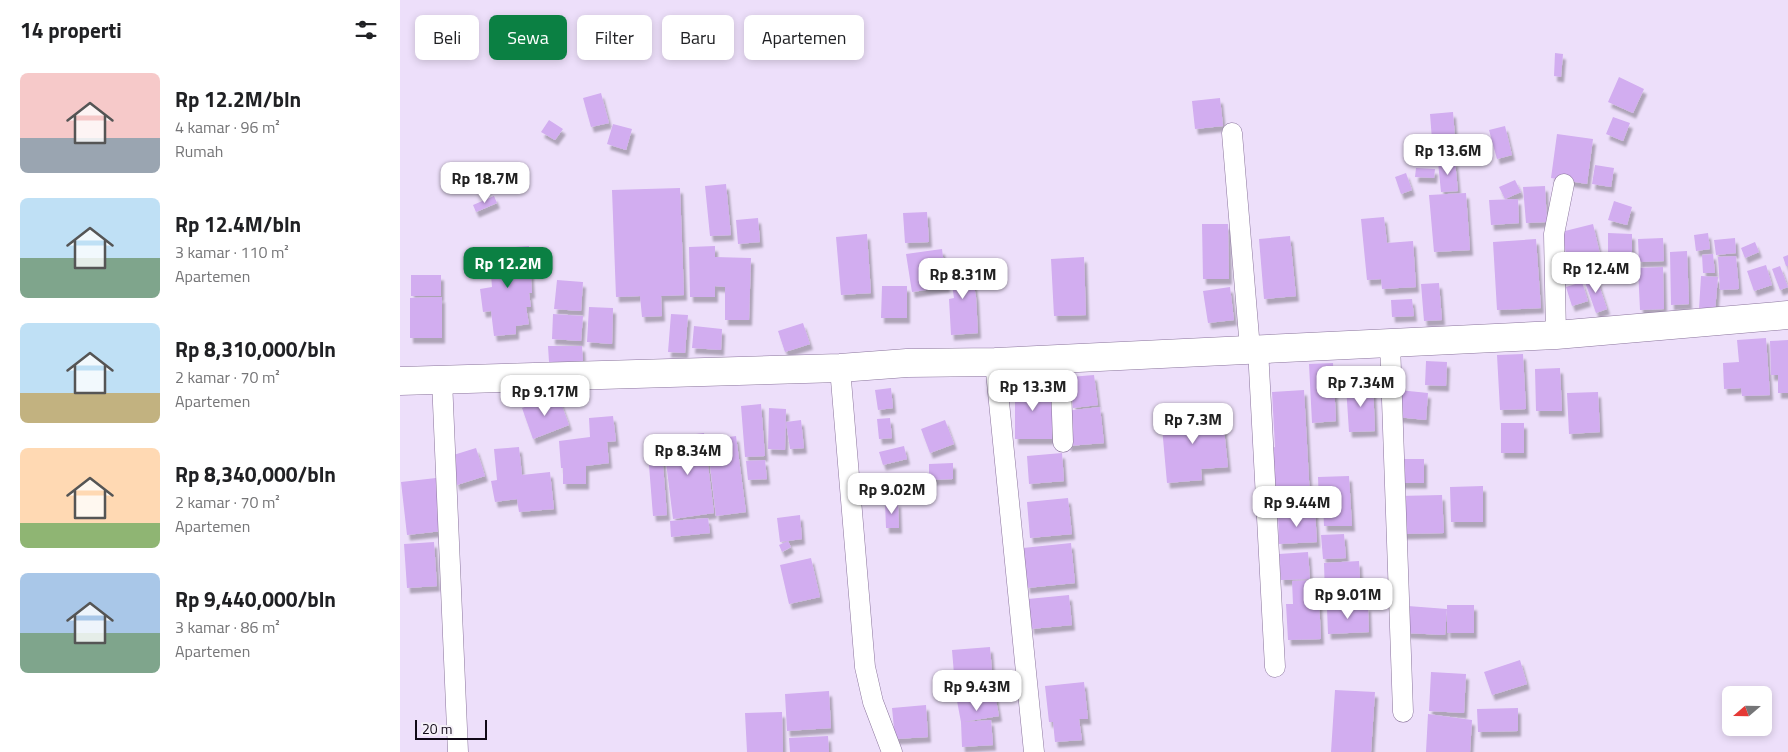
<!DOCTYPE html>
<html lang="id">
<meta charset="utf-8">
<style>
:root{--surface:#fff;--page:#f6f6f6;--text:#202124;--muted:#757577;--accent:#0b8043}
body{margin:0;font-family:"Titillium Web",sans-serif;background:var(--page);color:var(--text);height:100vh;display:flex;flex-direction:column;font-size:19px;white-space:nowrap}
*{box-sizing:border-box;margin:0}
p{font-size:16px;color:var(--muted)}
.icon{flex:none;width:28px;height:28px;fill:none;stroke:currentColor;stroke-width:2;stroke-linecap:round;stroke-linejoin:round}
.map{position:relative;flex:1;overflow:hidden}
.sheet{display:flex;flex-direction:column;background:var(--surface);width:400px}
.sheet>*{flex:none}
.hud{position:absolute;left:15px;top:15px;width:475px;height:45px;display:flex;gap:10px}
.needle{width:32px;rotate:250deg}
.fabs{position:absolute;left:1322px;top:686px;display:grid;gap:10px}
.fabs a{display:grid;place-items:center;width:50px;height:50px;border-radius:8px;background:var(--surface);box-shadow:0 2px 8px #0003;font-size:25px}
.scale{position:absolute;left:15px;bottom:12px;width:72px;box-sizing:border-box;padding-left:5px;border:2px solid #110917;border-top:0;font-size:14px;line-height:18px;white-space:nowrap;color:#110917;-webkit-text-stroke:4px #f5f0f9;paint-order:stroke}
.price{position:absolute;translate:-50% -42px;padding:0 11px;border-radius:10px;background:#fff;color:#222;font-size:16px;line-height:32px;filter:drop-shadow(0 1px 2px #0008)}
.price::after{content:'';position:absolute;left:50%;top:30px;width:15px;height:11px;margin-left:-8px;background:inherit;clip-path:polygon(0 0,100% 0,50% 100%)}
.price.on{background:var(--accent);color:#fff}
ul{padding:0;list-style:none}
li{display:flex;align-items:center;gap:15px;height:125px;padding:0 20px}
li span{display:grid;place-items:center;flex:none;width:140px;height:100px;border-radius:8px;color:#555}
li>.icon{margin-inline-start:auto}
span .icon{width:60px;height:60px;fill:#fffc;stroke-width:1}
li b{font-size:21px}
h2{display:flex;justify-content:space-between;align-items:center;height:60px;padding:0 20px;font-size:21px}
.pill{padding:0 18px;border-radius:8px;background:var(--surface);box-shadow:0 2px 8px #0003;font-size:18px;line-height:45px}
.pill.on{background:var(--accent);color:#fff}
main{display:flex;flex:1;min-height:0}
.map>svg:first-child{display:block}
.building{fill:#d2adf0;filter:url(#shadow)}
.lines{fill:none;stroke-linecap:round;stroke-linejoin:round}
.street-casing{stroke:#8a749c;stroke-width:21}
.secondary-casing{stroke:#8a749c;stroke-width:29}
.street{stroke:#fff;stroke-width:20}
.secondary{stroke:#fff;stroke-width:28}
</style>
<main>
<section class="sheet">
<h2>14 properti<svg class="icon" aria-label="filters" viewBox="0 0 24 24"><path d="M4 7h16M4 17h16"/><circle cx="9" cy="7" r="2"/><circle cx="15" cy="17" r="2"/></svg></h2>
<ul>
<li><span style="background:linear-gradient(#f6c9c9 65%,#9aa5b1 0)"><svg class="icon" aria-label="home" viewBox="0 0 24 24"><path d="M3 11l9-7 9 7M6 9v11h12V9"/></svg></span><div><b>Rp 12.2M/bln</b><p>4 kamar · 96 m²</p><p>Rumah</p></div></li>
<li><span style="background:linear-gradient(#bfe0f5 60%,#7fa58c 0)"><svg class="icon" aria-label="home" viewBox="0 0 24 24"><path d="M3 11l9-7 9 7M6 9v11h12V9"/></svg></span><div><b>Rp 12.4M/bln</b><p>3 kamar · 110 m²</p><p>Apartemen</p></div></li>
<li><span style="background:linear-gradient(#bfe0f5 70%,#c2b280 0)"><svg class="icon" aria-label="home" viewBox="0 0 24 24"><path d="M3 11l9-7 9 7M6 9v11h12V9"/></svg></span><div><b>Rp 8,310,000/bln</b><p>2 kamar · 70 m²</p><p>Apartemen</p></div></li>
<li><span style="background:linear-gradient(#ffd9b3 75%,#8fb573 0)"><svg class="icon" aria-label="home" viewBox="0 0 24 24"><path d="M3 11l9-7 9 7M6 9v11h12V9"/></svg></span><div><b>Rp 8,340,000/bln</b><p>2 kamar · 70 m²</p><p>Apartemen</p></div></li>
<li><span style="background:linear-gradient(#a9c7e8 60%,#7fa58c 0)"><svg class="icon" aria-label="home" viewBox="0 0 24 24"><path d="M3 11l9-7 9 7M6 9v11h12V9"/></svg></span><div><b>Rp 9,440,000/bln</b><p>3 kamar · 86 m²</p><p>Apartemen</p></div></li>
</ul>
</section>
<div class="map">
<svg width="1388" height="752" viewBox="0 0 1388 752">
<defs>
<filter id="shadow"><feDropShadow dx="3" dy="5.5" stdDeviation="1" flood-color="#0004"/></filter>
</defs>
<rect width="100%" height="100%" fill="#eddffa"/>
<path class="building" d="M1155,53L1163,54L1161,77L1154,76Z
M1219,77L1244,89L1233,113L1208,102Z
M201,93L209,123L191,127L183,98Z
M820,98L823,126L795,129L792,101Z
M1053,112L1055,138L1032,140L1030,114Z
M1213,117L1230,123L1223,141L1206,134Z
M149,120L163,129L155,140L141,132Z
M213,124L232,129L226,150L207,144Z
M1105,126L1112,155L1097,159L1089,130Z
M1157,134L1193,139L1187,184L1151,178Z
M1055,161L1058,191L1041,192L1038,162Z
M1195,165L1214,168L1211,187L1192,184Z
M1016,168L1035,169L1034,178L1015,177Z
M1006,173L1012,190L1001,194L995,177Z
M1115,180L1121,192L1105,199L1099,187Z
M326,184L331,235L310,236L305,186Z
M1145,186L1147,222L1126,223L1123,187Z
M280,188L284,295L261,296L262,316L242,317L240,296L216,297L212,190Z
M1066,193L1070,250L1034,252L1029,195Z
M94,196L97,203L76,212L73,205Z
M1118,199L1119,223L1091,225L1089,200Z
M1214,201L1232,207L1227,225L1208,220Z
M527,212L529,242L505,243L503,213Z
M984,217L987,243L1013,241L1016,287L982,289L981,279L967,280L961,219Z
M358,218L360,242L338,244L336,220Z
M802,224H828L829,279H803Z
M1193,224L1204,271L1172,279L1161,232Z
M1208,233L1232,234V278L1208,277Z
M1308,233L1310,249L1296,251L1294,235Z
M467,234L471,293L441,295L436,237Z
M890,236L896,296L864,299L859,239Z
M1263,238L1264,261L1239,262L1238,239Z
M1335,238L1336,253L1316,255L1314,240Z
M1136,239L1141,308L1097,310L1093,242Z
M1355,242L1359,252L1345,258L1341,248Z
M129,246L132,293H129L131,307H126L129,324L116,326V334L94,336L91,311L83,312L80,289L92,287L89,249Z
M315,246V257L351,258L349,320H325V287L315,286V297H290L289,247Z
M542,249L547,287L512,292L506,254Z
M1287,251L1289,304L1271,305L1270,252Z
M1313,254L1315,273H1303L1302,255Z
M1388,255V266H1386L1383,257Z
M1336,256L1339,289L1320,290L1318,257Z
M684,257L686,315L654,316L651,259Z
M570,261L576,297L578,333L551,335L549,299L554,298L549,264Z
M1366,265L1372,285L1354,291L1347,271Z
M1380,266L1388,287L1380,290L1372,269Z
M1263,267L1264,309L1240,310L1238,268Z
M11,275H41V296H11Z
M1196,276L1207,309L1196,313L1184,279Z
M1301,276L1318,277L1315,311L1299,309Z
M157,280L183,282L181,311L154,309Z
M1182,282L1188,301L1172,306L1166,287Z
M1039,283L1042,320L1024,321L1021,284Z
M482,286H507V318H481Z
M830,287L834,320L808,323L803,291Z
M42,297V338H10V298Z
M1012,299L1014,316L992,317L991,300Z
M189,307L213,308L212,344L187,342Z
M153,314L183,316L181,341L152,339Z
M271,314L288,315L285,353L268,352Z
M403,323L410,344L385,352L378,331Z
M294,326L322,329L321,350L292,348Z
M1366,338L1370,395L1342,396L1341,388L1324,389L1323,363L1339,362L1337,340Z
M1388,340V393H1378V375H1371L1370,341Z
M148,346H182L183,361L149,362Z
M1123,354L1126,409L1100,410L1097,355Z
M1026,361L1047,362L1046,386L1025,385Z
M933,363L936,421L912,423L909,364Z
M1160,368L1162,411H1136L1135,369Z
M694,375L698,405L673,408L670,377Z
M615,384L652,385V439H615Z
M973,385L975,431L949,432L946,386Z
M491,388L493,408L478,410L475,390Z
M904,390L910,498L874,500L872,448L875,447L872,392Z
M999,390L1028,393L1026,420L997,417Z
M1198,392L1200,432L1169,434L1167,393Z
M158,395L169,425L133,439L122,408Z
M361,404L365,456L345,457L341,406Z
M700,407L704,443L668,446L665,411Z
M369,408L386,409L385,450L368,449Z
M822,410L828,467L801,469L802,480L767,483L761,416Z
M213,416L216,441L207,442L209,463L186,466V484H163V468H161L159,441L190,437L189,418Z
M490,418L492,438L479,439L477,419Z
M401,420L404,448L390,449L386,422Z
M545,420L554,444L530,453L521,429Z
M1101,423H1124V453H1101Z
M304,433L314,513L273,519L263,438Z
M336,436L346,512L316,516L307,440Z
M261,439L267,515L253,516L247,440Z
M504,446L507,459L483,465L479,452Z
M119,447L122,475L150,472L154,509L119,512L117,499L95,502L91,481L97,480L94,449Z
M76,448L85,476L57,485L47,457Z
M662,453L664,481L629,484L627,456Z
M999,459H1024V483H999Z
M365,460L367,479L348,480L346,461Z
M553,463V479L529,480V464Z
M949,476L952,526H924L923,504H919L918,477Z
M36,478L42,531L7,535L1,482Z
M1083,486V522H1051L1050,487Z
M1042,495L1044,533L999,534L998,496Z
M668,498L672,534L630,538L627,502Z
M485,502H498L499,528H486Z
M915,511L917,542L879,544L878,513Z
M400,515L402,539L380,542L377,518Z
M308,518L310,533L271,537L270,521Z
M944,534L946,558L923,559L921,535Z
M388,541L391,547L382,552L379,545Z
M34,542L37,586L7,588L4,544Z
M671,543L675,583L627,588L623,548Z
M908,552L910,579L881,580L879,554Z
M411,558L420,597L389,604L380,565Z
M959,561L961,595L925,597L924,563Z
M918,580L921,639L888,640L886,604H893L892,581Z
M669,595L672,625L631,629L628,599Z
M1047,605H1074V633H1047Z
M968,606L969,632L928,634L927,608Z
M1008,606L1047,609L1045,635L1006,633Z
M590,647L592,671L554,674L552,650Z
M1120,660L1127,684L1092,695L1084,672Z
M1031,672L1066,674L1064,713L1029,711Z
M592,678L599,716L563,722L591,720L593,745L562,747L561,722L554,685Z
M684,682L688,719H679L682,740L655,742L653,722H649L645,686Z
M935,690L975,692L971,752H931Z
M429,691L431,728L387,731L385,694Z
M526,705L528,737L495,739L492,708Z
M1118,708V731L1078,732L1077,709Z
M382,712L383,752H347L345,713Z
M1028,714L1072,720L1070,752H1026Z
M428,736L429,752H390L389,738Z"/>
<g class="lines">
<defs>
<path id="street" d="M832,133L850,349
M1156,335L1154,234L1164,184
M990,343L1003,712
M858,349L875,667
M660,359L663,442
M595,362L634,752
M440,368L465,667L473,702L492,752
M42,380L58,752"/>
<path id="secondary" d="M0,381L440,368L507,363L595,362L1156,335L1388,315"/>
</defs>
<use href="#street" class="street-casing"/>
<use href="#secondary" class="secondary-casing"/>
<use href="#street" class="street"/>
<use href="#secondary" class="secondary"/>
</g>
</svg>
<div class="fabs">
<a><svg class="needle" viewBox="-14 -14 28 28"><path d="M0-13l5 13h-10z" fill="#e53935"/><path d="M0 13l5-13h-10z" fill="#757577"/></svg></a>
</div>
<div class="scale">20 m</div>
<b class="price" style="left:1048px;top:176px">Rp 13.6M</b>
<b class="price" style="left:85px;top:204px">Rp 18.7M</b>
<b class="price on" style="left:108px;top:289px">Rp 12.2M</b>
<b class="price" style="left:1196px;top:294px">Rp 12.4M</b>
<b class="price" style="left:563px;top:300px">Rp 8.31M</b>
<b class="price" style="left:961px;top:408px">Rp 7.34M</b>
<b class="price" style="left:633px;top:412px">Rp 13.3M</b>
<b class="price" style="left:145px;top:417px">Rp 9.17M</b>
<b class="price" style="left:793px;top:445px">Rp 7.3M</b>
<b class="price" style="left:288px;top:476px">Rp 8.34M</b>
<b class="price" style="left:492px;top:515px">Rp 9.02M</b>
<b class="price" style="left:897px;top:528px">Rp 9.44M</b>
<b class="price" style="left:948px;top:620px">Rp 9.01M</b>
<b class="price" style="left:577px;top:712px">Rp 9.43M</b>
<div class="hud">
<a class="pill">Beli</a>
<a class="pill on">Sewa</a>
<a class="pill">Filter</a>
<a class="pill">Baru</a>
<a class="pill">Apartemen</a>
</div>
</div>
</main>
